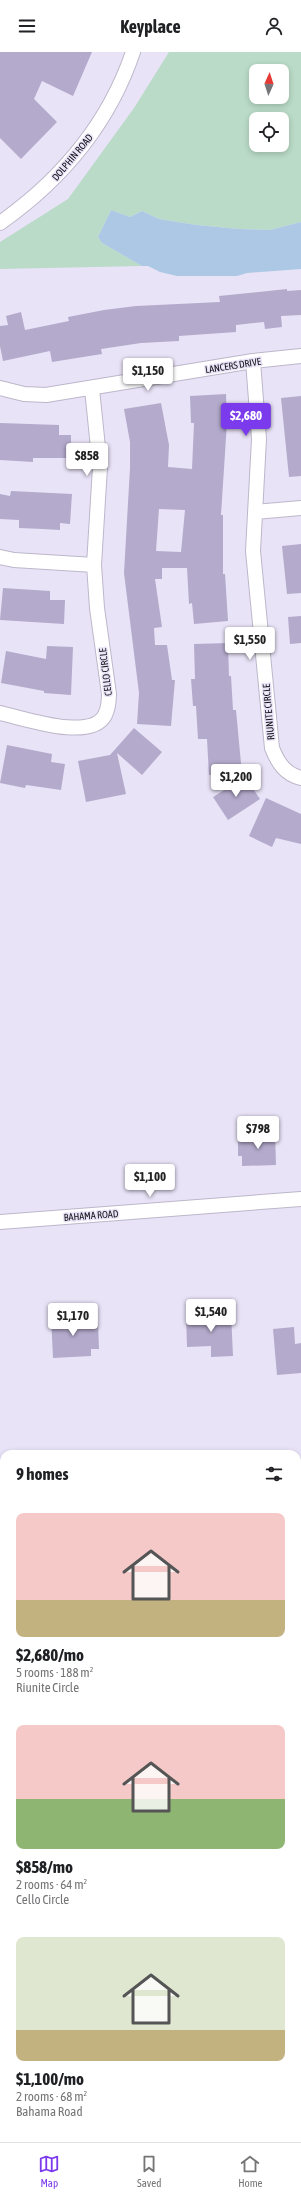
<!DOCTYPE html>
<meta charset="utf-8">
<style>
:root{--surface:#fff;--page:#f2f2f2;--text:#202124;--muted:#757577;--line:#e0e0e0;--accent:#7c3aed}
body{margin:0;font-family:"Asap Condensed",sans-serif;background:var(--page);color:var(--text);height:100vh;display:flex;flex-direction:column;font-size:15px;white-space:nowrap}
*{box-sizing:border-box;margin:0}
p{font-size:13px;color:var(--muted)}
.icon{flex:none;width:22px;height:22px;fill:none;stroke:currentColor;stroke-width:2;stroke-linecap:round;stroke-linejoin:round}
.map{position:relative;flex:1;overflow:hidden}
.details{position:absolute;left:0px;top:1398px;width:301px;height:692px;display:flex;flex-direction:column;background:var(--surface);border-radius:12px 12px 0 0;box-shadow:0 2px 6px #0003}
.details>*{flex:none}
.needle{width:26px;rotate:3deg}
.fabs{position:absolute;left:249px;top:12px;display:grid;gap:8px}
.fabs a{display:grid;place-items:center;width:40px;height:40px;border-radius:8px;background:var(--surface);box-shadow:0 2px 6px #0003;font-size:20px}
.price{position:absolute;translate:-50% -34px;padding:0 9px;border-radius:4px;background:#fff;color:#222;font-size:13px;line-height:26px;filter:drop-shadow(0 1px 2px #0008)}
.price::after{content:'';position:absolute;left:50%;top:24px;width:12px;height:9px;margin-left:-6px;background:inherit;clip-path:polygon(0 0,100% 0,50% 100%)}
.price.selected{background:var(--accent);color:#fff}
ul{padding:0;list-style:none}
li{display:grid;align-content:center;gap:8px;height:212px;padding:0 16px}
li span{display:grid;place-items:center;height:124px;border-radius:8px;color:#555}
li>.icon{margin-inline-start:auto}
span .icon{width:72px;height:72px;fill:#fffc;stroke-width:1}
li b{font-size:17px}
h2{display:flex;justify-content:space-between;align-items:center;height:48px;padding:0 16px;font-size:17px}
header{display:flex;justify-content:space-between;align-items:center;height:52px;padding:0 16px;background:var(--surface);font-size:18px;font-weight:700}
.tab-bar{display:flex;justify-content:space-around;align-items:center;height:56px;border-top:1px solid var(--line);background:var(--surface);font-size:11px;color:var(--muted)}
.tab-bar a{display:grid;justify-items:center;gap:2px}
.tab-bar .selected{color:var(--accent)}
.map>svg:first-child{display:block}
.green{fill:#badbc8;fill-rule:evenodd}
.water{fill:#adc8e4}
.building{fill:#b4aacc;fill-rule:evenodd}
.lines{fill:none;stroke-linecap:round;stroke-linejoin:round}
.street-casing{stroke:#bdb7ca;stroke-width:16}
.secondary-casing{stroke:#bdb7ca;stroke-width:21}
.street{stroke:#fff;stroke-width:14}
.secondary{stroke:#fff;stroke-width:19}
.labels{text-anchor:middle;stroke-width:3;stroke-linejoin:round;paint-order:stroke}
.street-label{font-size:10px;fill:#110f15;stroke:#e9e3f7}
</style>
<header><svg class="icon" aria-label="menu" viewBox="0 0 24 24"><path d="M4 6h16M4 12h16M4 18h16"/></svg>Keyplace<svg class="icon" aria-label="person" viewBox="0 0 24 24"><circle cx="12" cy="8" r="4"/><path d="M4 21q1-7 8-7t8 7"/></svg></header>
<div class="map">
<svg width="301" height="2090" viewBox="0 0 301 2090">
<rect width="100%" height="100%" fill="#e9e3f7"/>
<path class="green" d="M169,0H301V170L270,178L239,177L196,173L159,167L142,159L130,165L111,158L98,185L102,191L142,214L0,217V190L68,147L134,56ZM256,19H282V45H256ZM256,67H282V93H256Z"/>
<path class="water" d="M111,158L130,165L142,159L159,167L196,173L239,177L270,178L301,170V217L247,221L237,224H177L160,220L148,214H142L102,191L98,185Z"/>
<path class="building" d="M0,0H92L73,44L42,29L34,47L57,70L21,107L0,86Z
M287,237V239L301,238V263L281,264L282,275L265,277L264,270L236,273V280L179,284V289L141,291L101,297L102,302L52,310L50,299L3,309L0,294V274L8,273L6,264L21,260L25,278L69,269L68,265L104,258L136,254L220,250L219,244Z
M226,342L227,370L221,463H223V522H225L228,569L194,572L192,551L189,552L187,516H162V527H155L162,575L154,576L155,593H167L172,628H175L171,674L137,672L139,641L124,521L130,416V390L124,357L161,351L169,393L168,415L192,417L194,371H191L190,344ZM159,457L185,458L181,500L156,499Z
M301,344V424L289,425L281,346Z
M0,371L59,373V383H71V406H33V410L0,408Z
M11,439L72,442L70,472L60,471V478L43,477L19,476V468L0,467V442L10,444Z
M301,492V541L287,542L282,494Z
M3,536L50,539V548H65L64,572L0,568Z
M301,564V591L290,592L288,565Z
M228,591L229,624H231L233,658H236L242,722L209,723L207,687H198L196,654H193L191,627H195L194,592Z
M47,594L73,595L71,643L44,641V639L1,631L6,599L46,607Z
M134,676L162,700L142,723L117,701L126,742L86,750L78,709L110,703Z
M7,693L52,702L51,710L65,712L61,738L26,733L25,736L0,731Z
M245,725L260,747L228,768L213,745Z
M266,746L301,762V792L276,786L272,795L249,784Z
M275,1080L276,1113L242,1114V1104H238V1088L258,1087V1081Z
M231,1261L233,1304L211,1305V1294L187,1295L186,1263Z
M73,1263V1271L98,1270L99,1297H91V1304L53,1306L51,1264Z
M294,1275L295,1292L301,1291V1321L277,1323L273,1277Z"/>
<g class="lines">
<defs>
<path id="street" d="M0,171C61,128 109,71 133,0
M253,309L259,387L253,499L272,696C278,711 285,722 301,726
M0,336L24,342L46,343L253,309L301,304
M255,460L301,456
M0,505L14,508L94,513
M0,661C24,666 91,690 105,663C108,657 109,650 109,642L97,556L94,513L100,415L92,337
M0,1170L301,1147"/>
<path id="secondary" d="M297,1808H301
M0,1832H4"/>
</defs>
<use href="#street" class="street-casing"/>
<use href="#secondary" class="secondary-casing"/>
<use href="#street" class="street"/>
<use href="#secondary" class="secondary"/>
</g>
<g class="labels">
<g class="street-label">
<text transform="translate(72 105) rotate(-50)" y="4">DOLPHIN ROAD</text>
<text transform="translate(233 313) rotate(-9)" y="4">LANCERS DRIVE</text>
<text transform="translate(105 620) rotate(-97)" y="4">CELLO CIRCLE</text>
<text transform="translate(268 660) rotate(-95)" y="4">RIUNITE CIRCLE</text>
<text transform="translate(91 1163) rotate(-4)" y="4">BAHAMA ROAD</text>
</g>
</g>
</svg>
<div class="fabs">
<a><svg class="needle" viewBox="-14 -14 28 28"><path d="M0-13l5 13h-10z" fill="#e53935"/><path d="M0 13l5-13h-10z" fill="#757577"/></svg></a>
<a><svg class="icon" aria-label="locate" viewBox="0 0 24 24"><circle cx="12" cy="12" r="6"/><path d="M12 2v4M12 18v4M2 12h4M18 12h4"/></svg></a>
</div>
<b class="price" style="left:148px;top:340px">$1,150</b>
<b class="price selected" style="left:246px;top:385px">$2,680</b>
<b class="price" style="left:87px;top:425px">$858</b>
<b class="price" style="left:250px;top:609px">$1,550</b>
<b class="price" style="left:236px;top:746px">$1,200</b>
<b class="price" style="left:258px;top:1098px">$798</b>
<b class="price" style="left:150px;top:1146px">$1,100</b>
<b class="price" style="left:211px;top:1281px">$1,540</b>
<b class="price" style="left:73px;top:1285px">$1,170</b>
<section class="details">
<h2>9 homes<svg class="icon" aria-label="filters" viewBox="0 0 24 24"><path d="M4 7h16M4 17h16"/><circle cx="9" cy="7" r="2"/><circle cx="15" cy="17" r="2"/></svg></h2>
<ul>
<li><span style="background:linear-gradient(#f6c9c9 70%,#c2b280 0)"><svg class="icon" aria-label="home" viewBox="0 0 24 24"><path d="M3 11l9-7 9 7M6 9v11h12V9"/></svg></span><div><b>$2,680/mo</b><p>5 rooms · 188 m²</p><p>Riunite Circle</p></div></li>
<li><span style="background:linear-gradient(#f6c9c9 60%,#8fb573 0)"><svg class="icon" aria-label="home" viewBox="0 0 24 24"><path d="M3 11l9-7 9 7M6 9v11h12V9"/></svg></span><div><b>$858/mo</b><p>2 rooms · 64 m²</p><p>Cello Circle</p></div></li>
<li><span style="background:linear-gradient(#dfe7d0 75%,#c2b280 0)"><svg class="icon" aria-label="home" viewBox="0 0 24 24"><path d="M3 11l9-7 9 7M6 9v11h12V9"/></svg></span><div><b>$1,100/mo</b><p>2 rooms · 68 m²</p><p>Bahama Road</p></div></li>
</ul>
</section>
</div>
<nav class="tab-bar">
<a class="selected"><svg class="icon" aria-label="map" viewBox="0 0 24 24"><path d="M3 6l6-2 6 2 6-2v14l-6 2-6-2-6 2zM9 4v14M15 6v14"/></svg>Map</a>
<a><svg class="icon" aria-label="saved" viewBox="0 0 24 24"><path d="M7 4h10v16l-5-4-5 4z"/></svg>Saved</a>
<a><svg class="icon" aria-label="home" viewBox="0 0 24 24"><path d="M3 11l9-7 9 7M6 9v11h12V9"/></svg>Home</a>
</nav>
